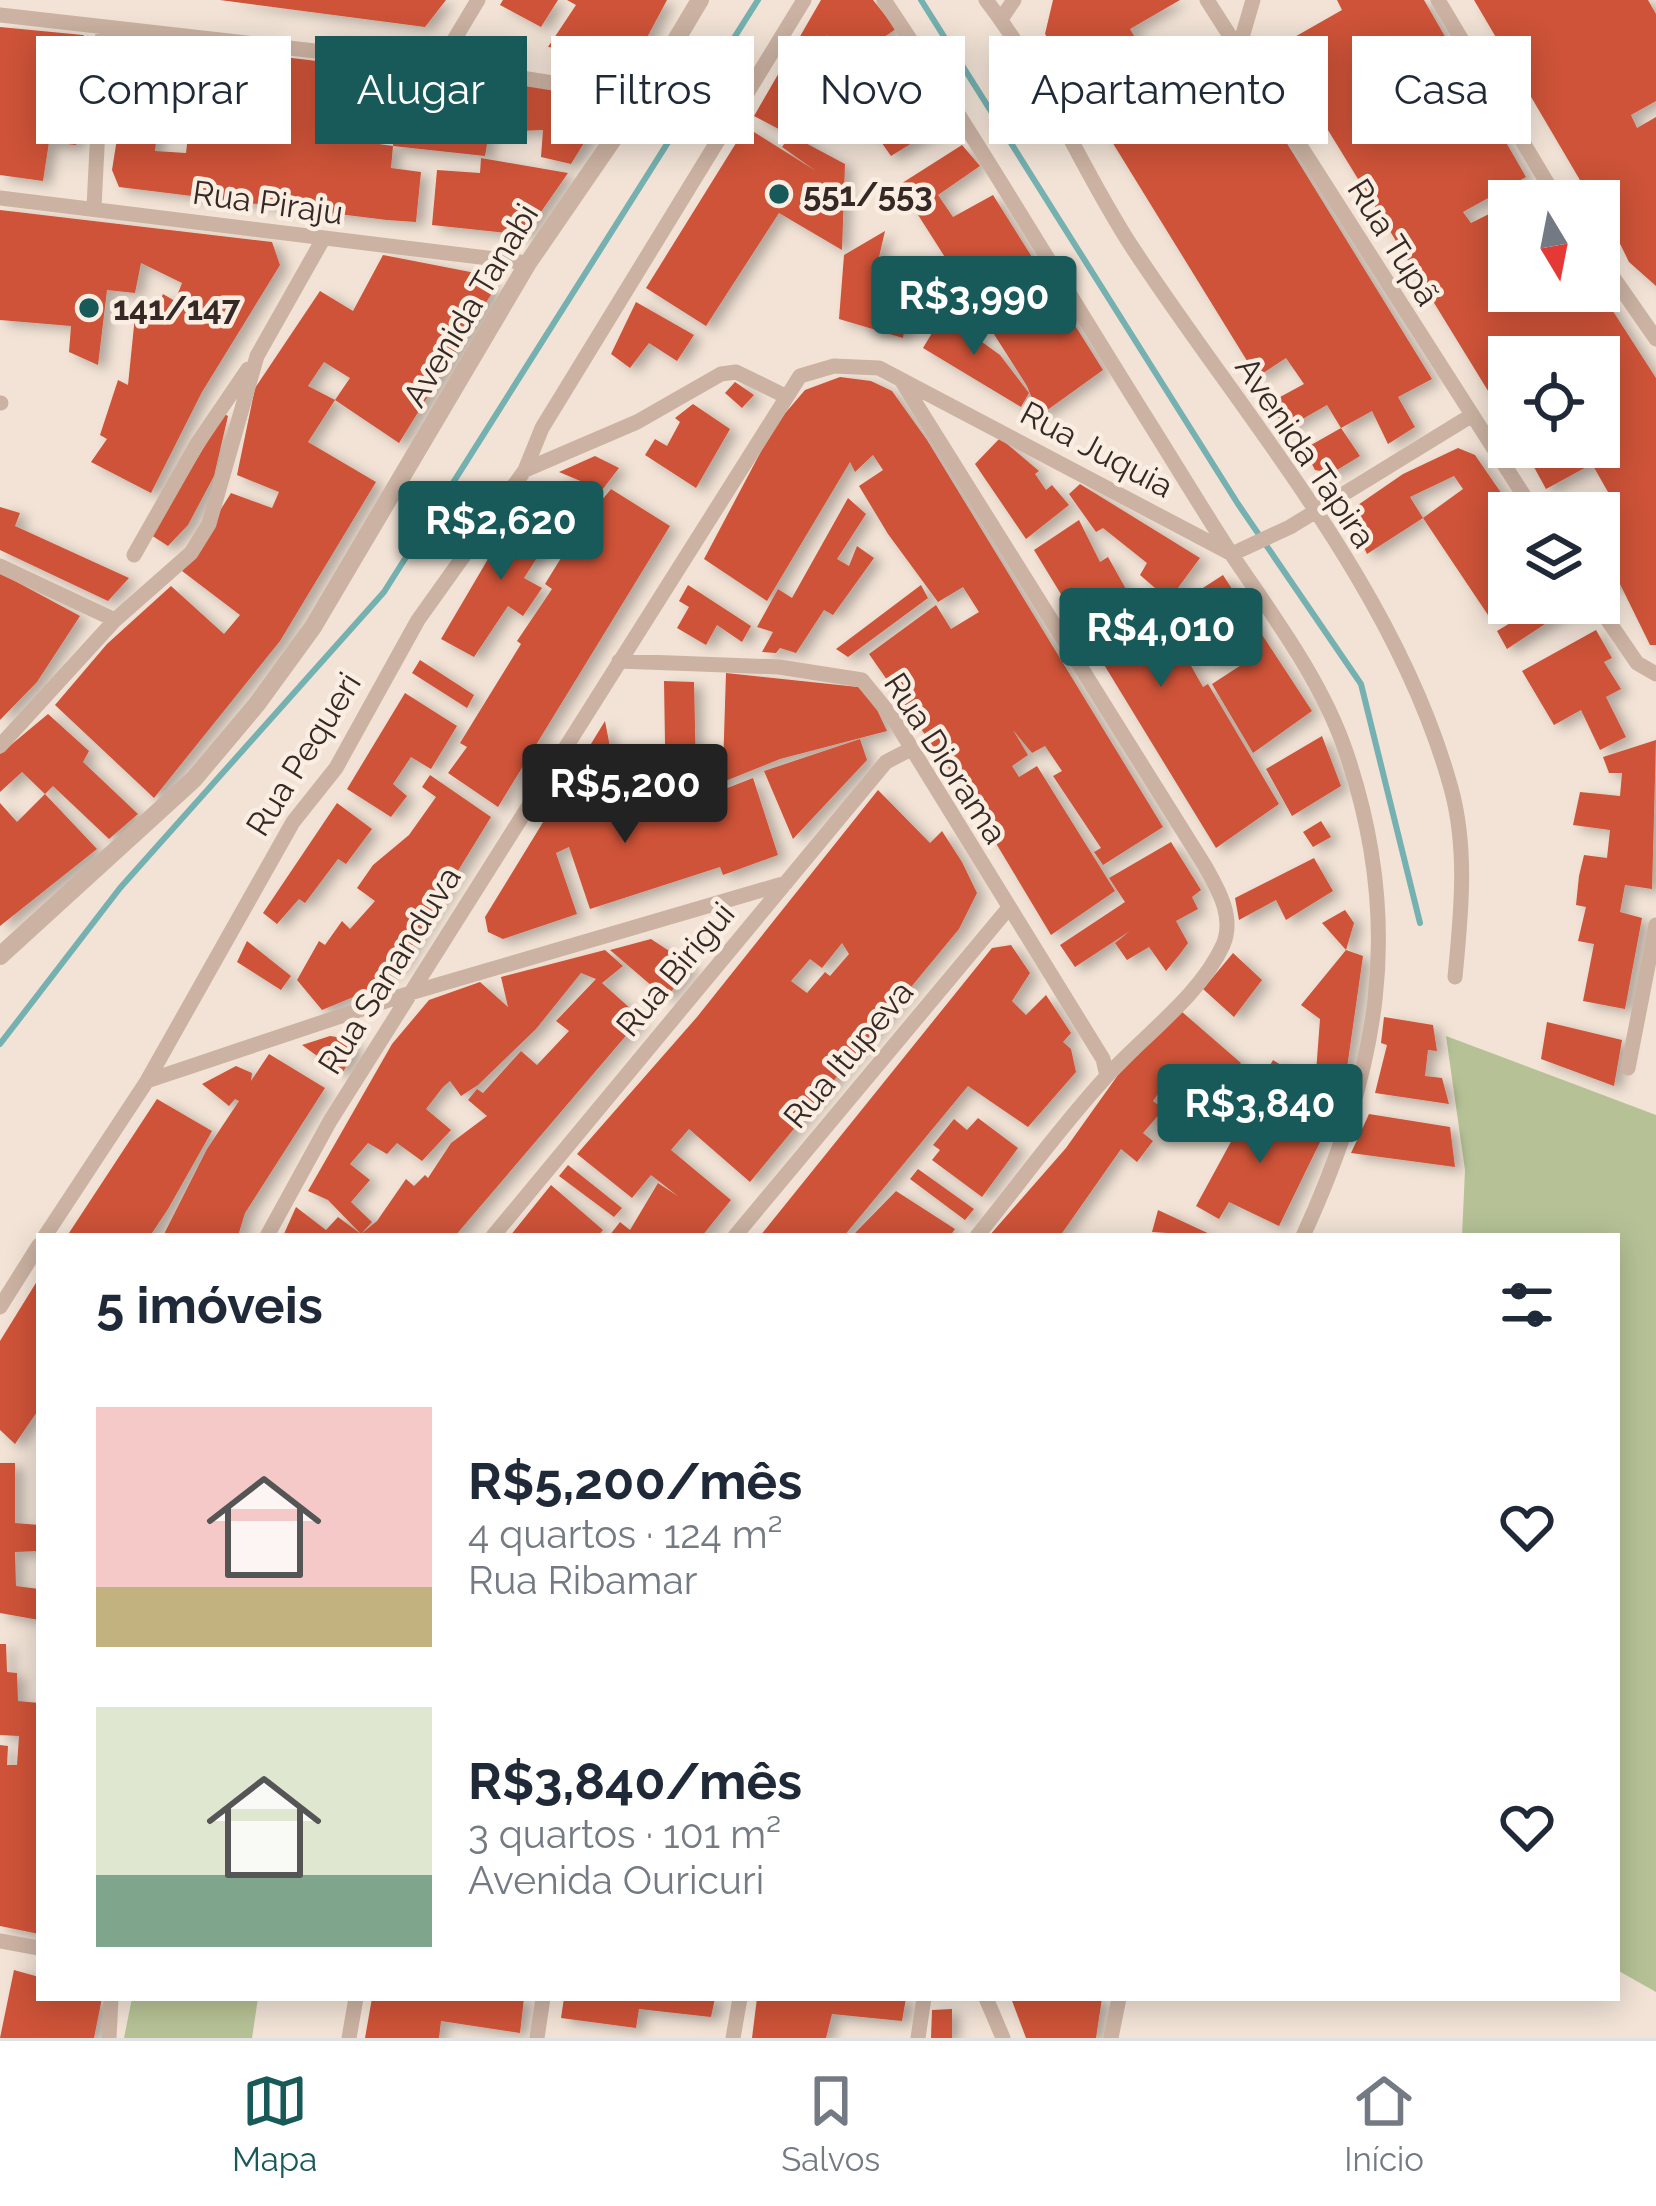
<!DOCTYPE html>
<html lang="pt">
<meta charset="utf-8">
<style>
:root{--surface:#fff;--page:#f6f6f7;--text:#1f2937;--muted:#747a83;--line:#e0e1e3;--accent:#185959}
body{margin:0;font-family:Raleway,sans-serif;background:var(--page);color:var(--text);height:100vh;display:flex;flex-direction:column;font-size:45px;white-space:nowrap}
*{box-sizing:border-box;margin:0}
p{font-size:39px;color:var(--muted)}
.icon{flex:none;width:66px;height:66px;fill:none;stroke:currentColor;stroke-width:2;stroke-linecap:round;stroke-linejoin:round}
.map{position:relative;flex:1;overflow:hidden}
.side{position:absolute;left:36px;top:1233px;width:1584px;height:768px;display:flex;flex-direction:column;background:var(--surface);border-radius:0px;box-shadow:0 6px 30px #0003}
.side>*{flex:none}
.guide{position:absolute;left:36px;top:36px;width:1584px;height:108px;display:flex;gap:24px}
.needle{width:78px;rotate:170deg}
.tools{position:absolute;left:1488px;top:180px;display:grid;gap:24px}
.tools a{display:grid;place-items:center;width:132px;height:132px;border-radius:0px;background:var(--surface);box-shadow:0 6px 30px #0003;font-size:60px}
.price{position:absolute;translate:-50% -102px;padding:0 27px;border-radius:12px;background:var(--accent);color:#fff;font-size:39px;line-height:78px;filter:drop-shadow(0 3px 6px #0008)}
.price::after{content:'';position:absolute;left:50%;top:72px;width:36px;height:27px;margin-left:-18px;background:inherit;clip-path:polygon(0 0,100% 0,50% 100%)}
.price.on{background:#222;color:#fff}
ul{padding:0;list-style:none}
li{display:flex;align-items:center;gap:36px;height:300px;padding:0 60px}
li span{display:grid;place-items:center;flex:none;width:336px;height:240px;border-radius:0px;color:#555}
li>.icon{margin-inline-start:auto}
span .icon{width:144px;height:144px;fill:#fffc;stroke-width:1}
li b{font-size:51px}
h2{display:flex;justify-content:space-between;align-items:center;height:144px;padding:0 60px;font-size:51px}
.chip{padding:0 42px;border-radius:0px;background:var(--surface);box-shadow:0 6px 30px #0003;font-size:42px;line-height:108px}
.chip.on{background:var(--accent);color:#fff}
.tab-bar{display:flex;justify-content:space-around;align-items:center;height:168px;border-top:3px solid var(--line);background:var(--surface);font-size:33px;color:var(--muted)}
.tab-bar a{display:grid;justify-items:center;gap:6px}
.tab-bar .on{color:var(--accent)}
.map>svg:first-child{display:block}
.green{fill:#b6c296}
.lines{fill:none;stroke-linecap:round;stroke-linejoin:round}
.stream{stroke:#74b1b0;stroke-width:6}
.building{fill:#ce5338;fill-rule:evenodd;filter:url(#shadow)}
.minor{stroke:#cbb2a2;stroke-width:15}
.tertiary{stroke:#cbb2a2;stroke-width:18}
.poi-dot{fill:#185959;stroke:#faeee3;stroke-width:4.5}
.labels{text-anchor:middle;stroke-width:9;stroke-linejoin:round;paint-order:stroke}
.poi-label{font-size:33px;font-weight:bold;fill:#352925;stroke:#faeee3;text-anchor:start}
.street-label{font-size:33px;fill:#352925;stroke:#faeee3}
</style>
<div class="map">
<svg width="1656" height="2038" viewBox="0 0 1656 2038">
<defs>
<filter id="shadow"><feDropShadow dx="8" dy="4.5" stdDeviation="6" flood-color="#0004"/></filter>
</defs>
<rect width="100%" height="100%" fill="#f2e3d6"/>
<path class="green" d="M1446,1036L1656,1115V1992L1617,1970V1236H1462L1465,1170Z
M132,1998H258L252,2038H124Z"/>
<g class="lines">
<path class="stream" d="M921,0L1238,504L1361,684L1420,923
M0,1044L120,888L384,592L758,0"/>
</g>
<path class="building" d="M220,0H446L425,27Z
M503,0H558L541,27L500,5Z
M567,0H667L643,45L619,56L548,47L576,5Z
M821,0H873L896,29L844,64L827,35L795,81L826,100L800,140L845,164L842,250L779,213L706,326L646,288L746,127L816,171L782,147L790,135L754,116Z
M1053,0H1180L1130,29L1143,51L1079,87L1045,34Z
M1337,0H1424L1526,177L1463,212L1471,223L1509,204V291L1518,298L1530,291H1600L1656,378V645H1650L1619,582L1604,589L1599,581V571L1612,564L1606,555L1599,559V513H1573L1608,492L1592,464L1546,489L1523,447H1599V357H1509V425L1277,47L1342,10Z
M1474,0H1648L1656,14V101L1631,115L1637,128L1656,117V286L1629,262L1599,201L1587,192Z
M0,27L83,35L91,42L76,145L49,142L43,181L0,175Z
M891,40L951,119L891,156L872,129L863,134L849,111L863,101L845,75Z
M140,44L257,53L252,94L280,95L283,57L613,96L571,164L541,157L543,130L489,132L485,156L393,146L391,168L421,172L416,222L387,220L119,187L112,170L130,57ZM162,88L193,91L186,153L155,151ZM342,97L369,99L367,114L396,115L393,146L337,138Z
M1230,51L1432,379L1398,397L1415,427L1388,444L1372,411L1341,428L1327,405L1285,429L1269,403L1304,384L1286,358L1257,377L1085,98L1151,62L1166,88Z
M962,145L980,166L938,195L953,217L993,195L1103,370L1039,416L1027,386L899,185Z
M481,158L568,173L525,235L432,225L437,170L480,173Z
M0,210L272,242L280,265L202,392L151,493L91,462L107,439L100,435L118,380L128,385L135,316L150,324L163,294L175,301L182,283L141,263L135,293L107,290L98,365L69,352L71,326L0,320Z
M885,231L876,270L898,276L900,263L915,268L903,338L839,319L844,255Z
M383,255L486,275L492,293L399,443L335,400L350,378L324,362L308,386L335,400L308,442L376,482L280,641L154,798L55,705L107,644L171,586L224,634L240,615L182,571L231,493L272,508L279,492L237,475L255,388L320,291L353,311Z
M636,302L694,335L677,361L649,343L630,368L611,354Z
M947,308L968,321L964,329L1000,355L1029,393L1021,407L923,348Z
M840,377L871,381L892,391L927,440L1163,827L1103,865L1094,852L1101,848L1053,776L1062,771L1045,746L1032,753L1013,730L1028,755L1012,766L1019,777L1037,766L1115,891L1051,935L967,795L869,654L936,605L951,629L979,612L963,587L938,602L888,534L859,486L883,470L873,455L855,472L850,462L767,601L704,559L775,425L805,390Z
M735,382L754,395L742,408L725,393Z
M693,404L730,429L696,488L645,455L655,439L667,446L680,422L675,418Z
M224,414L228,416L214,476L188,525L168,546L151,535Z
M1341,428L1360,456L1332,473L1315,470L1304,449Z
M1000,438L1039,471L1035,474L1046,490L1052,485L1069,505L1026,539L975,464Z
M1458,448L1475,455L1515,513H1509V603L1488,615L1423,518L1463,489L1454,476L1410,497L1423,518L1367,554L1350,517L1355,507L1403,474Z
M595,456L619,468L602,490L559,472Z
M1080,484L1200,558L1169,600L1140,575L1147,563L1103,528L1096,532L1069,494Z
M543,487L592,512L611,489L670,526L498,807L448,773L467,747L460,743L521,644L517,641L552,589L545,584L574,537L525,506Z
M848,498L866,514L837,559L849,566L857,546L874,558L833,615L824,610L796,653L780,648L776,653L762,652L773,632L757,627L778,589L792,598Z
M0,507L20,513L15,526L129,578L108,601L0,550Z
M518,508L556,528L524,578L542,588L523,616L508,606L474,657L441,639Z
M1079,520L1100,562L1108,557L1140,614L1158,604L1176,627L1159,637L1174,664L1186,657L1203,687L1208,684L1279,804L1216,848L1034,550Z
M0,573L80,616L37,682L0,720Z
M1223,575L1312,711L1253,753L1212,684L1255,656L1247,642L1218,662L1178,604Z
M688,585L751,626L742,642L717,625L706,645L677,628L689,607L679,601Z
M921,585L928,598L848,657L836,649Z
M1543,603H1577L1507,649L1497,631Z
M1596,630L1612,658L1604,662L1621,689L1606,697L1626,737L1600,750L1581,710L1554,725L1522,671Z
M420,660L474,695L467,708L412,673Z
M726,673L858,687L871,697L887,731L780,759L666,805L664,681L694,682L696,772L723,768Z
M405,693L457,726L431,769L411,757L393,784L407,796L391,817L347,789Z
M48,714L89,751L83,762L138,814L109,839L53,786L45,794L22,772L0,792V754Z
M605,721L625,825L610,828L640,822L753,778L778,855L723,875L720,867L590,909L569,847L556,853L577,914L503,939L488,932L485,917Z
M1322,736L1341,786L1292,816L1266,769Z
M860,739L867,760L793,839L764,771Z
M1656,740L1652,889L1625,885L1620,912L1642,918L1625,1009L1583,1001L1594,944L1578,941L1586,907L1576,905L1579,876L1584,855L1607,858L1610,830L1573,825L1580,792L1620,796L1622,773H1609L1603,757Z
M430,775L491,817L399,967L388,971L380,986L322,1010L297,980L319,941L325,945L342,921L350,929L375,901L357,888L373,865L409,835L436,797L422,787Z
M878,790L930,843L942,831L962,862L977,893L959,929L750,1182L689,1129L671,1150L731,1200L702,1236H609L620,1222L630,1230L658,1183L679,1197L651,1175L632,1198L577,1154L697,1017ZM842,943L849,954L830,976L825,972L807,993L791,981L810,959L822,968Z
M45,794L97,849L0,926V803L17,822Z
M337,803L372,829L346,864L338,859L305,903L299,899L277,924L263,913Z
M1321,821L1331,837L1313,847L1303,832Z
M1171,842L1201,890L1192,897L1198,909L1176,921L1188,943L1180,954L1166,971L1149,947L1127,960L1115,943L1130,931L1075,967L1060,945L1125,902L1109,878Z
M1314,858L1333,891L1286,920L1276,900L1239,920L1235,898Z
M1345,910L1354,923L1346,950L1363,956L1344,1089L1328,1121L1258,1087L1273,1060L1315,1086L1320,1019L1301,1005L1346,950L1322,923Z
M651,939L692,966L666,998L610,950Z
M247,941L291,976L281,990L237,962Z
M1011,945L1030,973L1012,1001L1026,1015L1046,995L1071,1033L1063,1042L1071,1049L1076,1072L1028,1127L968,1086L844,1236H760L992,948Z
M605,950L623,966L602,983L641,1018L455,1236H283L296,1207L326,1230L338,1217L361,1234L328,1200L308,1191L392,1044L429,1000L480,982L508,1007L501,977ZM581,973L596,979L556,1021L569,1031L537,1065L521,1051L483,1093L477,1089L468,1100L487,1116L451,1143L428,1178L425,1175L414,1186L406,1179L377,1221L361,1234L372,1222L351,1202L370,1180L350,1164L368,1143L387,1154L397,1143L422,1161L451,1130L426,1109L443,1087L450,1081L461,1096L478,1085L536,1029Z
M1233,953L1262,980L1234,1017L1203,989Z
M1181,1011L1241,1063L1222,1087L1202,1070L1187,1088L1171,1076L1153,1101L1164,1109L1143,1133L1153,1141L1137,1162L1121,1149L1060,1236H989L1066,1148L1118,1075Z
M1384,1017L1433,1025L1437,1051L1428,1050L1425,1076L1442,1078L1449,1104L1375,1093L1387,1045L1381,1043Z
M1547,1022L1622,1040L1614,1086L1541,1059Z
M330,1036L349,1039L356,1048L342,1074L302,1045Z
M269,1054L325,1088L245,1213L238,1236H163L207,1149L239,1101L235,1099L229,1106L202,1084L236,1066L252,1073L251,1081Z
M157,1099L212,1131L168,1209L150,1236H67Z
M1251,1103L1321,1140L1279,1226L1229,1202L1219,1219L1196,1206L1239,1127L1229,1122L1235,1109L1245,1113Z
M1369,1114L1450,1127L1455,1167L1351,1153Z
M978,1118L1018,1148L982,1197L932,1160L940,1150L933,1145L954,1119L967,1130Z
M568,1165L622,1208L614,1217L559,1176Z
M918,1169L974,1209L965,1220L910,1179Z
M551,1185L603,1230L598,1236H510Z
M896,1191L955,1229L950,1236L855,1233Z
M1158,1210L1214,1236L1152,1232Z
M39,1278V1409L15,1444L0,1430V1341Z
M0,1463H15V1523L39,1525V1551L15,1552L16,1586L39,1589V1620L0,1613Z
M0,1644H6L7,1672L17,1673L18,1701L39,1703V1934L0,1926V1745L8,1746L7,1765H17L19,1736L0,1735Z
M14,1970L39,1977V1998H102L94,2038H0Z
M372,1998H524L520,2033L441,2021L439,2038H365Z
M564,1998H715L711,2017L639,2009L636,2028L561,2018Z
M757,1998H906L902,2021L832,2014L826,2038H752Z
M1011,1998H1102L1096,2038H1026Z
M952,2009V2038H931L932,2010Z"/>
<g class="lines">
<path class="minor" d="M884,0C975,136 1058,277 1145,416C1174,462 1202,509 1232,555C1273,616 1322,681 1346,752C1406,928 1378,1072 1303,1236
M986,0C1045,76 1081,170 1134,250C1246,420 1396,588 1451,788C1468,849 1461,915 1455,977
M1207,0L1535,513
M1438,0L1558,201
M0,15L439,65L642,97
M1001,19L1014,0
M1238,51L1253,0
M439,65L478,0
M0,198L528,263
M94,207L103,28
M1599,257L1656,339
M903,383L1205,866C1218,889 1235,917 1223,945C1200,996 1143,1036 1106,1077C1060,1127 1020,1183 977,1236
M0,403H1
M525,470L637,422L721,374L736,372L783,395
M134,555L197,444L248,369
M0,566L115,620
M1596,603L1637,663L1656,674
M619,661L779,667L862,680L893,718L1103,1059L1107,1076
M0,746L115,620L191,553L209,524L257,356L322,241
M1628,1068L1656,925
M147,1081L410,993L786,883
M45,1236L147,1081L293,822L336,768L418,620L525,470L542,428L804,0
M267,1236L330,1121L800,376L834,366L879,368L1232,554L1290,527L1469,417
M493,1236L886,762L911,749
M735,1236L1007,910
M0,1307L39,1245
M0,1941L39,1948
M986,1998L1003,2038
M109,2038L111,1998
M349,2038L356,1998
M537,2038L543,1998
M733,2038L740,1998
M918,2038L924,1998
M1111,2038L1119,1998"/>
<path class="tertiary" d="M0,956L194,779L257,704L313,627L528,263L642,97L700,0"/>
</g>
<g class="poi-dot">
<circle cx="779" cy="194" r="12"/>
<circle cx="89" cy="308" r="12"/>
</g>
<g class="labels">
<g class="poi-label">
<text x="803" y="206">551/553</text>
<text x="113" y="320">141/147</text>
</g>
<g class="street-label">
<text transform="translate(268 202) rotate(8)" y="12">Rua Piraju</text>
<text transform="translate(1394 242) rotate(58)" y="12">Rua Tupã</text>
<text transform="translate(470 305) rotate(-59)" y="12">Avenida Tanabi</text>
<text transform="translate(1097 449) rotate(28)" y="12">Rua Juquia</text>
<text transform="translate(1306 452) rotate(56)" y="12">Avenida Tapira</text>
<text transform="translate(303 754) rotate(-58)" y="12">Rua Pequeri</text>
<text transform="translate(946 758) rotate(57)" y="12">Rua Diorama</text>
<text transform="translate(675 969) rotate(-50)" y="12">Rua Birigui</text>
<text transform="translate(389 970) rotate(-58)" y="12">Rua Sananduva</text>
<text transform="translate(848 1054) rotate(-50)" y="12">Rua Itupeva</text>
</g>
</g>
</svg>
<div class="tools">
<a><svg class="needle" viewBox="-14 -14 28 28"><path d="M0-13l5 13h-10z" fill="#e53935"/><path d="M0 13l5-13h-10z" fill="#747a83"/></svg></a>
<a><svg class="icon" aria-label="locate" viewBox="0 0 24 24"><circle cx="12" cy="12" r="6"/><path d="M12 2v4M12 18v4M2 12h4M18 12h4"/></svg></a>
<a><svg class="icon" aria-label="layers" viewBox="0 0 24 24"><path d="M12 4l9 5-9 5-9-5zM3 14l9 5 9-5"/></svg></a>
</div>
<b class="price" style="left:974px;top:358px">R$3,990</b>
<b class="price" style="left:501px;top:583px">R$2,620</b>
<b class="price" style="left:1161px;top:690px">R$4,010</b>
<b class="price on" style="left:625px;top:846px">R$5,200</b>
<b class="price" style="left:1260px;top:1166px">R$3,840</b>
<div class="guide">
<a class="chip">Comprar</a>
<a class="chip on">Alugar</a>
<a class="chip">Filtros</a>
<a class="chip">Novo</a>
<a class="chip">Apartamento</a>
<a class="chip">Casa</a>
</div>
<section class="side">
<h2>5 imóveis<svg class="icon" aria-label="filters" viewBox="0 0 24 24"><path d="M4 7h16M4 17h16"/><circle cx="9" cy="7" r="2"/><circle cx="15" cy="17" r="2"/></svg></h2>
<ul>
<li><span style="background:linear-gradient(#f6c9c9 75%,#c2b280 0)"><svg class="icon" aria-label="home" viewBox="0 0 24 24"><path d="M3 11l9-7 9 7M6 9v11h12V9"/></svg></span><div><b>R$5,200/mês</b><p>4 quartos · 124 m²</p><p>Rua Ribamar</p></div><svg class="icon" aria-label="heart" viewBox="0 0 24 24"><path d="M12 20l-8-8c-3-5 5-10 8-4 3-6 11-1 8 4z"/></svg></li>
<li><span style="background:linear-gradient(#dfe7d0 70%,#7fa58c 0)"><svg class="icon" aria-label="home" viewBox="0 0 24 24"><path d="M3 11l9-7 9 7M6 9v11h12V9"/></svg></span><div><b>R$3,840/mês</b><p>3 quartos · 101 m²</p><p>Avenida Ouricuri</p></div><svg class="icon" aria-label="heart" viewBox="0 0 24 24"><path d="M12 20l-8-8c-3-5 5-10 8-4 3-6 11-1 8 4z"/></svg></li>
</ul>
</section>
</div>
<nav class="tab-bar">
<a class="on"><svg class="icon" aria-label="map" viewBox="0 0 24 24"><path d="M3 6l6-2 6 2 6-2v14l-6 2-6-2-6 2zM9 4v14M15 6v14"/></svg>Mapa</a>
<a><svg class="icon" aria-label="saved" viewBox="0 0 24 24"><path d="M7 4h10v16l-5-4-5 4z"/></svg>Salvos</a>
<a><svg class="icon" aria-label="home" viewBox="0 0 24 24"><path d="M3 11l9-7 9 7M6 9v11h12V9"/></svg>Início</a>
</nav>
